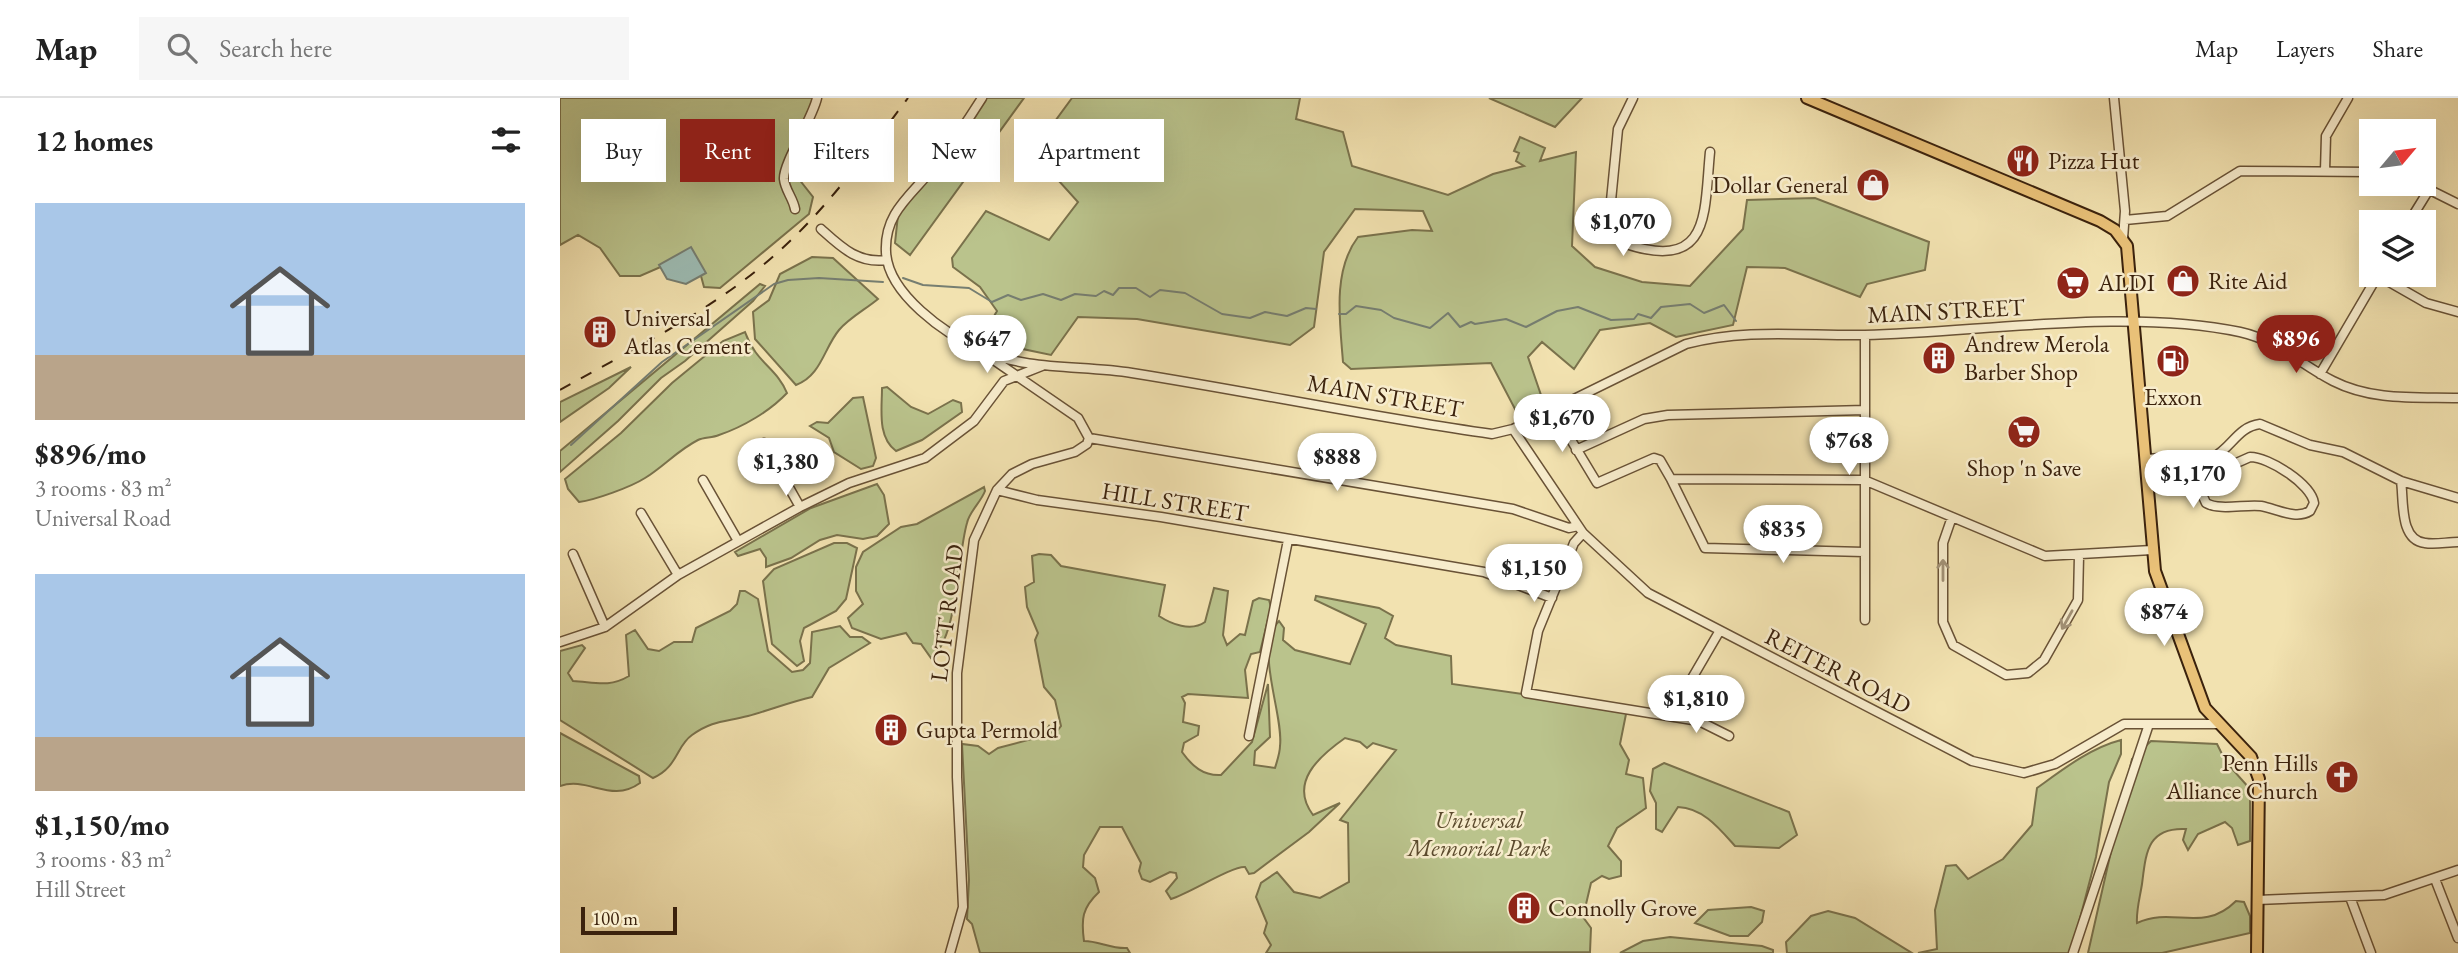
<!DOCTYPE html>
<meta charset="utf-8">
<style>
:root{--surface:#fff;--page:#f6f6f6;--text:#222;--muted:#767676;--line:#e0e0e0;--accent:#8f2418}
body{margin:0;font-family:"EB Garamond",serif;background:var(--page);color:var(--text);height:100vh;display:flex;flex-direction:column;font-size:26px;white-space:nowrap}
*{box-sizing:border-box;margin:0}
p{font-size:23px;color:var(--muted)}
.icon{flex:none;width:38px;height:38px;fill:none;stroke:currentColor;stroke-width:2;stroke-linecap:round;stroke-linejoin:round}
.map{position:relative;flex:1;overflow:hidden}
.details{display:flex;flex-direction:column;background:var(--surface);width:560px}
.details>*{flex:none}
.banner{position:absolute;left:21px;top:21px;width:665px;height:63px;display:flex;gap:14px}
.needle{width:46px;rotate:61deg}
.fabs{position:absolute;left:1799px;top:21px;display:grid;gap:14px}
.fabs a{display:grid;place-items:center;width:77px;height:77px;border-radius:0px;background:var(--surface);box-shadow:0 7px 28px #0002;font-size:35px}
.scale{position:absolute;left:21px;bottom:18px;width:96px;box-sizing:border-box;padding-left:7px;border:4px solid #3b220d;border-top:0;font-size:19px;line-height:24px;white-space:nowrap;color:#3b220d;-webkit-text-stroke:5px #f7eccc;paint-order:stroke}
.price{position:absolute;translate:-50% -60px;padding:0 16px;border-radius:24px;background:#fff;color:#222;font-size:23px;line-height:46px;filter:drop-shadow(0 2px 4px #0008)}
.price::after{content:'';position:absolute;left:50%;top:42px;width:21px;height:16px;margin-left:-10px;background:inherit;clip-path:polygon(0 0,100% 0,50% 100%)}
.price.selected{background:var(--accent);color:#fff}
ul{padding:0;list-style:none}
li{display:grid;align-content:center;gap:14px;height:371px;padding:0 35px}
li span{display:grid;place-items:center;height:217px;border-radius:0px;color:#555}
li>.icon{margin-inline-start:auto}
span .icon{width:126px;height:126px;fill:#fffc;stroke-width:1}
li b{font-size:30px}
h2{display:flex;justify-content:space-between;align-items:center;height:84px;padding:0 35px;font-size:30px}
.pill{padding:0 24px;border-radius:0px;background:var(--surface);box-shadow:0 7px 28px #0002;font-size:24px;line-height:63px}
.pill.selected{background:var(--accent);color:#fff}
header{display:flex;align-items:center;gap:42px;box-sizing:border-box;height:98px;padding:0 35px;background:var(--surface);border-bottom:2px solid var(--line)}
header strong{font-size:33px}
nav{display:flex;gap:38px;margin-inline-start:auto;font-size:24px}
.search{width:490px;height:63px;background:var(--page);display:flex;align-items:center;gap:18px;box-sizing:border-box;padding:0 24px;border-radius:0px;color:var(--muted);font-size:26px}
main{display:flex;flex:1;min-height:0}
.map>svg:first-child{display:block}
.green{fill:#bac38c;stroke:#7a724c;stroke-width:2}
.water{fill:#9dbcb4;stroke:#767e71;stroke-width:2}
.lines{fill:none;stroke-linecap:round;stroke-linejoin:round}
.stream{stroke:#767e71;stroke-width:2}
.minor-casing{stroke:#695236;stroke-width:11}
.major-casing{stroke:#3b220d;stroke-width:14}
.minor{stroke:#f7eccc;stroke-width:8}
.major{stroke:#e9c178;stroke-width:10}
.rail{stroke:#3b220d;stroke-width:2;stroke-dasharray:12 12;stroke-linecap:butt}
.oneway{stroke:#a29176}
.labels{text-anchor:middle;stroke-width:5;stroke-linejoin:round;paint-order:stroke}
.poi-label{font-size:24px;fill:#3b220d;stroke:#f7eccc;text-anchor:start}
.street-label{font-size:24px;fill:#3b220d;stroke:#f7eccc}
.park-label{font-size:24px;font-style:italic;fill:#5b4a2d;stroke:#f7eccc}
</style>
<header>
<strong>Map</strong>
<div class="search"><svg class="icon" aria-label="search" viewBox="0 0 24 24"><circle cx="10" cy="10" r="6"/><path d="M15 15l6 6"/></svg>Search here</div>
<nav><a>Map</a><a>Layers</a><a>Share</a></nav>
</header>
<main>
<section class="details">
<h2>12 homes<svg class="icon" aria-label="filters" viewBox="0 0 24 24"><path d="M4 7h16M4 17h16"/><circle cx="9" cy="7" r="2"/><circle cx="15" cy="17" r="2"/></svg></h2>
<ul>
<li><span style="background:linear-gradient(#a9c7e8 70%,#b9a48a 0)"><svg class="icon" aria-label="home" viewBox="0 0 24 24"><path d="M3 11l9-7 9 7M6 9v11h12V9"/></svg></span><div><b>$896/mo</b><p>3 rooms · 83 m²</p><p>Universal Road</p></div></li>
<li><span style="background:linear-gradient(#a9c7e8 75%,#b9a48a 0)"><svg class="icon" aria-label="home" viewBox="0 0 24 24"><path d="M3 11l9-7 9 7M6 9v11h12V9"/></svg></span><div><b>$1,150/mo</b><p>3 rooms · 83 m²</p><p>Hill Street</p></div></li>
</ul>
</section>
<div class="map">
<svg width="1898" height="855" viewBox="0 0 1898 855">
<rect width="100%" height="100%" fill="#f2e2b0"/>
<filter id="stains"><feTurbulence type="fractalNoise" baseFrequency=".00286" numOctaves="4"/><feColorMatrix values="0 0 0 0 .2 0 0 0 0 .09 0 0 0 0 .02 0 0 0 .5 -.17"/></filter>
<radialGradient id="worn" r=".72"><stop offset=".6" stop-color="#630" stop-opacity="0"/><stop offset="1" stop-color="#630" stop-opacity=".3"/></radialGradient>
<path class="green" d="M0,0H256L255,16L227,66L253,99L249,116L160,190L144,189L138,167L128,157L80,178H60L40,150L18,137L0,147Z
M425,0H464L350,157L335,145L338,117Z
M512,0H740L736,21L783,34L792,68L888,97L933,76L964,68L956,63L959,55L954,53L960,39L985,50L980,63L1016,54L1012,148L1035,169L1082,184L1130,188L1183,131L1187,102L1255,100L1369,144L1365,172L1307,186L1300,199L1225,170L1187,169L1173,227L1116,239L1090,225L1040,232L1014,271L982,244L968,259L982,300L956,313L931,265L791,271L783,264C780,224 772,173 798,139L852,132L872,133L863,113L795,111L764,154L754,229L730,247L577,221L518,219L491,257L420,242L437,213L420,189L393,169L392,160L426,113L489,142L518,104L479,61L482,41Z
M929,0H1022L995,29Z
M252,159L273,160L318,201C306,211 289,220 279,232C264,250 261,278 236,287L195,241L193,214L209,202L220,176Z
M200,186L205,188L193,203L125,263L101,280L58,323L0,374V353Z
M185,234C196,265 217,270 227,295C210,313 183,329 159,337C152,340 144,339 138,342C118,352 103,369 85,380C71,389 35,402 19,404L8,391L5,381L61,335L112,285L163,243Z
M71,269L49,290L0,324V304Z
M327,289L351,309L368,316L393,302L401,305L402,314L362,342L336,353C317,339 322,311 322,290Z
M303,299L316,360L313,368L301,371L274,354L269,340L250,328L257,324L268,325L293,300Z
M317,386L324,397L329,426L317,438L303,441L277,437L260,442L231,460L206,469V460L200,451L178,458L175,454L251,410Z
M424,389L425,393C421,404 409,414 407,425C397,459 398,541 371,560L361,546L353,545L346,535L321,541L292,530L288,520L303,506L296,493V469L303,454L341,429L357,426Z
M274,445H287L297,450L286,501L276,513L244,530L240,543L244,563L237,568L212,546L203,483L214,471Z
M479,456L491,457L501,468L605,487L599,518C611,526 631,534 645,524L654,490L668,493L663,537L667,547L680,536L685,537L693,503L699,500L709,502L711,509L700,554L691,556L685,572L688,600L628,596L622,599L625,605L623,624L639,628L638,637L624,645L622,654C632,668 643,678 661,677L692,644L708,586L710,639L695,653L694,667L715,670C717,663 720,655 720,648C724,617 693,548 719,523L724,530L723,542L735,552L790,566L806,526L755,502L756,498L819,510L833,518L825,540L836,547L891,558L892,586L1067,611L1060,646L1069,662L1066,676L1083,680L1086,710L1057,730L1048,748L1061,763V778L1049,781L1042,778L1031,785L1023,819L1031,830L1030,854L706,855L711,847L704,835L707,825L696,799L701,785L717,774L734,794L760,800L789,784L788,725L780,722L836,652L813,645L807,650L800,644L785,640C758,659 729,685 753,717L780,705L749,734L694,775L689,776L685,769C672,768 630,795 611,801L606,793L617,780L616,775L610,774L590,784L582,781L579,773L581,765L562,729H540L524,757L523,769L535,780L539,794C522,810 521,821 524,843C539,843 551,851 567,850L570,855H420L412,826L407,821L409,782L402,646L418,648L429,656L438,650L483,638L489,628L494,637L501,628L495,602L484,589L475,542L478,535L467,509L465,489L474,484L472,458Z
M180,493H185L198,501L208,553L232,574L243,572L250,565L252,534L280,528L290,539H302L310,545L269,570L252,599C230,604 210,612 188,618C165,624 153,622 132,637C116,648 118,669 93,680L0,622V553L22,547L25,550L8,575L13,583C34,584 49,590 69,578L66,537L75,532L88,551L99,553L114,544H132L136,530L170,513L177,506Z
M0,635L79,678L80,685C51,706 28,678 0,688Z
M1561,642V656L1549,684L1536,759L1511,855H1358L1377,851L1375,812L1386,768L1396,767L1408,781L1443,761L1472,727L1477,690C1502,672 1530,650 1561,642Z
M1591,643L1657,646L1666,664L1690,691V743L1678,747L1672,730L1665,724L1638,736L1628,752L1623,742L1626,731C1587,729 1586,755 1582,786C1580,799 1576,813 1577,825C1613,808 1643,836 1676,803L1684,804L1690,818V835L1602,855H1528L1572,661Z
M1104,665L1229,714L1237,737L1219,750L1175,748C1159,730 1143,710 1118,709L1102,734L1096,731V705L1090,693L1093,671Z
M1191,809L1204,813L1202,824L1188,838H1170L1135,825L1148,812Z
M1268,813L1295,820L1352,855H1227L1226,844L1251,818Z
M1110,839L1202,848L1213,852V855H1060L1083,843Z"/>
<path class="water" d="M131,149L146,175L126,186L107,181L99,167Z"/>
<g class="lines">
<path class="stream" d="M343,180L363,187L409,190L432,204L448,197L461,202L483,196L501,202L515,196L536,198L544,193L553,197L559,190H576L590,199L600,192L625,195L662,216L690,220L705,214L727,218L746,210L756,211
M779,216H786L796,208L821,212L834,220L870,230L888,215L900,229L911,224L915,226L946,221L966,229L997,213L1018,209L1051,222L1074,221L1078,216L1091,220L1101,209L1130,206L1144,215L1164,207L1176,223
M11,347L102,264L214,186L228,182L259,180L323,184"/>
<defs>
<path id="minor" d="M422,0C407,24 391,47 374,69C352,97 324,114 326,154C328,196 385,236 421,252C467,273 523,267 572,275C692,294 811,319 932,336L953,331L1126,246C1185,230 1245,238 1305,237C1422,234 1567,210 1680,234C1717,242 1741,267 1773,283C1812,303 1856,299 1898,300
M1073,0L1058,31L1050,113L1051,126L1066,146C1151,174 1144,115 1150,54
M1554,0L1565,113L1563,141
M1765,73L1766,38L1788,0
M1858,86L1898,106
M235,111C233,100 225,92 224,81C223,65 252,22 257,0
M1565,122L1607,118L1680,73L1811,74
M1849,124L1870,90
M261,131C281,149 298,166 327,162
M1817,177L1866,205L1898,214
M1760,276L1818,177
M993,312L1037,385L1094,360L1100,362L1111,381L1304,382L1485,458L1592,452
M953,331L1023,435L1088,495L1412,663L1464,675L1495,666L1564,626H1657
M529,340L953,411L1009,430L1018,428
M204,345L240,409
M1016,352L1084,321L1108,317L1305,312
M1690,359C1709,359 1751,386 1754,405L1750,413C1736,422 1717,411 1701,408C1685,406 1660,413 1646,405L1641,394L1647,381L1654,375Z
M1585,361L1634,358L1652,360C1672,350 1677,329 1700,326L1750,347L1783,354L1841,383L1898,400
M1111,381L1145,450L1304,454
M143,382L178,443
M1841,383C1844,402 1839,442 1865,445C1875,447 1887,444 1898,444
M437,392L477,402L601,419L924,474L992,500
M81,415L118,477
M1392,419L1383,445V524L1393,547L1446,577L1468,575L1484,562L1518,502L1519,458
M1023,435L1014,445L978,533L966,595L1139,623L1169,638
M13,456L45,529
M1305,522V237
M0,544L45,529L118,477L240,409L289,385L365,360L414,323L444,283L482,268
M1110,618L1159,534
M689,638L728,442
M1875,781L1898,840
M1790,799L1811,855
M1697,802L1824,797L1898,772
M390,855L403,809L397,679V575L414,442L437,392L452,376L472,366L515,354L527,346L529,340L518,320L425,256
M1513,855L1589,626"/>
<path id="major" d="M1247,0L1540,123L1555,132L1567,148L1595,473L1645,610L1691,659L1699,681L1697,855"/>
</defs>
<use href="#minor" class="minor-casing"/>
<use href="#major" class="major-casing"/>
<use href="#minor" class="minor"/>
<use href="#major" class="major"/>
<path class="rail" d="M0,292C74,250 153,213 217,155C268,110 307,54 348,0"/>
</g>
<defs><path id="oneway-shaft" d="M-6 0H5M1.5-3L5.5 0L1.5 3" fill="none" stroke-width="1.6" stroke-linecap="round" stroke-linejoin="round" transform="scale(1.75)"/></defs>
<g class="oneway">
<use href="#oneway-shaft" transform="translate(1383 472) rotate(-90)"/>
<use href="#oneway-shaft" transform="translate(1507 522) rotate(119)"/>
</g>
<defs>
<symbol id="restaurant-disc" viewBox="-11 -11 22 22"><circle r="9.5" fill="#8f2418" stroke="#f7eccc"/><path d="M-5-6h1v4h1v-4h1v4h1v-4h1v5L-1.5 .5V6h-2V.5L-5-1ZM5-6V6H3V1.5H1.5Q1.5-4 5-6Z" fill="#fff"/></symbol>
<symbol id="shop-disc" viewBox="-11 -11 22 22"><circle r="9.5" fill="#8f2418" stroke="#f7eccc"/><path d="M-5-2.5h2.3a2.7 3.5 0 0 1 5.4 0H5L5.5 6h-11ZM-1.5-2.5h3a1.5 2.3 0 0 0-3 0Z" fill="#fff"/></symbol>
<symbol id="supermarket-disc" viewBox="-11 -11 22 22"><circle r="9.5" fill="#8f2418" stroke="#f7eccc"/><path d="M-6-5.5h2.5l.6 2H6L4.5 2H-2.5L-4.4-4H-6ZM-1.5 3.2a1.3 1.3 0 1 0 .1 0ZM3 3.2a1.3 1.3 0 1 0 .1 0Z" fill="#fff"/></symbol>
<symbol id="building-disc" viewBox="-11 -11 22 22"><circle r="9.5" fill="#8f2418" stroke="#f7eccc"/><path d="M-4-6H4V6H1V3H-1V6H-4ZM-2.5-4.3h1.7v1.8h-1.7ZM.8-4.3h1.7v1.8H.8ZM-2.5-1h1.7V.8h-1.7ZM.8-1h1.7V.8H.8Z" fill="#fff"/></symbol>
<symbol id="fuel-disc" viewBox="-11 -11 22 22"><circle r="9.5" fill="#8f2418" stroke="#f7eccc"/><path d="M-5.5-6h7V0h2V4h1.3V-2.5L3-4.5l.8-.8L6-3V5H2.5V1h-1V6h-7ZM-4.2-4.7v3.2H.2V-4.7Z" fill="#fff"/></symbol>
<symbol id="church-disc" viewBox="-11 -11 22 22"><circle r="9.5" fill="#8f2418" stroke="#f7eccc"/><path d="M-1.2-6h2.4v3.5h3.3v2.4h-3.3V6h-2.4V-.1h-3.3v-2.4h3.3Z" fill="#fff"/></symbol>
</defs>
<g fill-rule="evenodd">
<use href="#restaurant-disc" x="1444" y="44" width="38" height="38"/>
<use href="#shop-disc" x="1294" y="68" width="38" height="38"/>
<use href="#shop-disc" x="1604" y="164" width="38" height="38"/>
<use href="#supermarket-disc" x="1494" y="166" width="38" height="38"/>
<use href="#building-disc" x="21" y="215" width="38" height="38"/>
<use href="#building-disc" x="1360" y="241" width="38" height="38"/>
<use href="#fuel-disc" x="1594" y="244" width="38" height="38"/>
<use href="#supermarket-disc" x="1445" y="315" width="38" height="38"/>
<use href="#building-disc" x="312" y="613" width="38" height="38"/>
<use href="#church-disc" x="1763" y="660" width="38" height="38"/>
<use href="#building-disc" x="945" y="791" width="38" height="38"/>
</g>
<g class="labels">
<g class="poi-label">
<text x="1488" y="71">Pizza Hut</text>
<text x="1288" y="95" text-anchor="end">Dollar General</text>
<text x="1648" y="191">Rite Aid</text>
<text x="1538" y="193">ALDI</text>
<text x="64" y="228">Universal<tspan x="64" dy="28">Atlas Cement</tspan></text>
<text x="1404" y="254">Andrew Merola<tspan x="1404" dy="28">Barber Shop</tspan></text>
<text x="1613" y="307" text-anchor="middle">Exxon</text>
<text x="1464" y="378" text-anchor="middle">Shop 'n Save</text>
<text x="356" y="640">Gupta Permold</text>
<text x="1758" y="673" text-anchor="end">Penn Hills<tspan x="1758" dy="28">Alliance Church</tspan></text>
<text x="988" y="818">Connolly Grove</text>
</g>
<g class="street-label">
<text transform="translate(1386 213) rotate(-3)" y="8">MAIN STREET</text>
<text transform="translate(825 298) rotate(10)" y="8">MAIN STREET</text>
<text transform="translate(615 404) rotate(9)" y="8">HILL STREET</text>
<text transform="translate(387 515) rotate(-83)" y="8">LOTT ROAD</text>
<text transform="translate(1278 573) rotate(27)" y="8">REITER ROAD</text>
</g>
<g class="park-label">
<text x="919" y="730">Universal<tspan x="919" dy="28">Memorial Park</tspan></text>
</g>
</g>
<rect width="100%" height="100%" filter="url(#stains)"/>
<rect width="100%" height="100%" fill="url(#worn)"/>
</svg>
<div class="fabs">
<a><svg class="needle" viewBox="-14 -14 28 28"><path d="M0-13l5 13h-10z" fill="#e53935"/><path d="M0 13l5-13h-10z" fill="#767676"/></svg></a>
<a><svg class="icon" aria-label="layers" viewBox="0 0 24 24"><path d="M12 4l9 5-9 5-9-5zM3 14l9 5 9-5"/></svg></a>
</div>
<div class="scale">100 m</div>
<b class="price" style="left:1063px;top:160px">$1,070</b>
<b class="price" style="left:427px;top:277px">$647</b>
<b class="price selected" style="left:1736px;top:277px">$896</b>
<b class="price" style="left:1002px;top:356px">$1,670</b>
<b class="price" style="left:1289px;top:379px">$768</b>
<b class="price" style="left:777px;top:395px">$888</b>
<b class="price" style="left:226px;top:400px">$1,380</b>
<b class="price" style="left:1633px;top:412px">$1,170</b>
<b class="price" style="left:1223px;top:467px">$835</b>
<b class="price" style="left:974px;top:506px">$1,150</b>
<b class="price" style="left:1604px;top:550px">$874</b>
<b class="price" style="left:1136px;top:637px">$1,810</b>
<div class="banner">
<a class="pill">Buy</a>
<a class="pill selected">Rent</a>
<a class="pill">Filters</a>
<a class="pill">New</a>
<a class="pill">Apartment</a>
</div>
</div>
</main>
